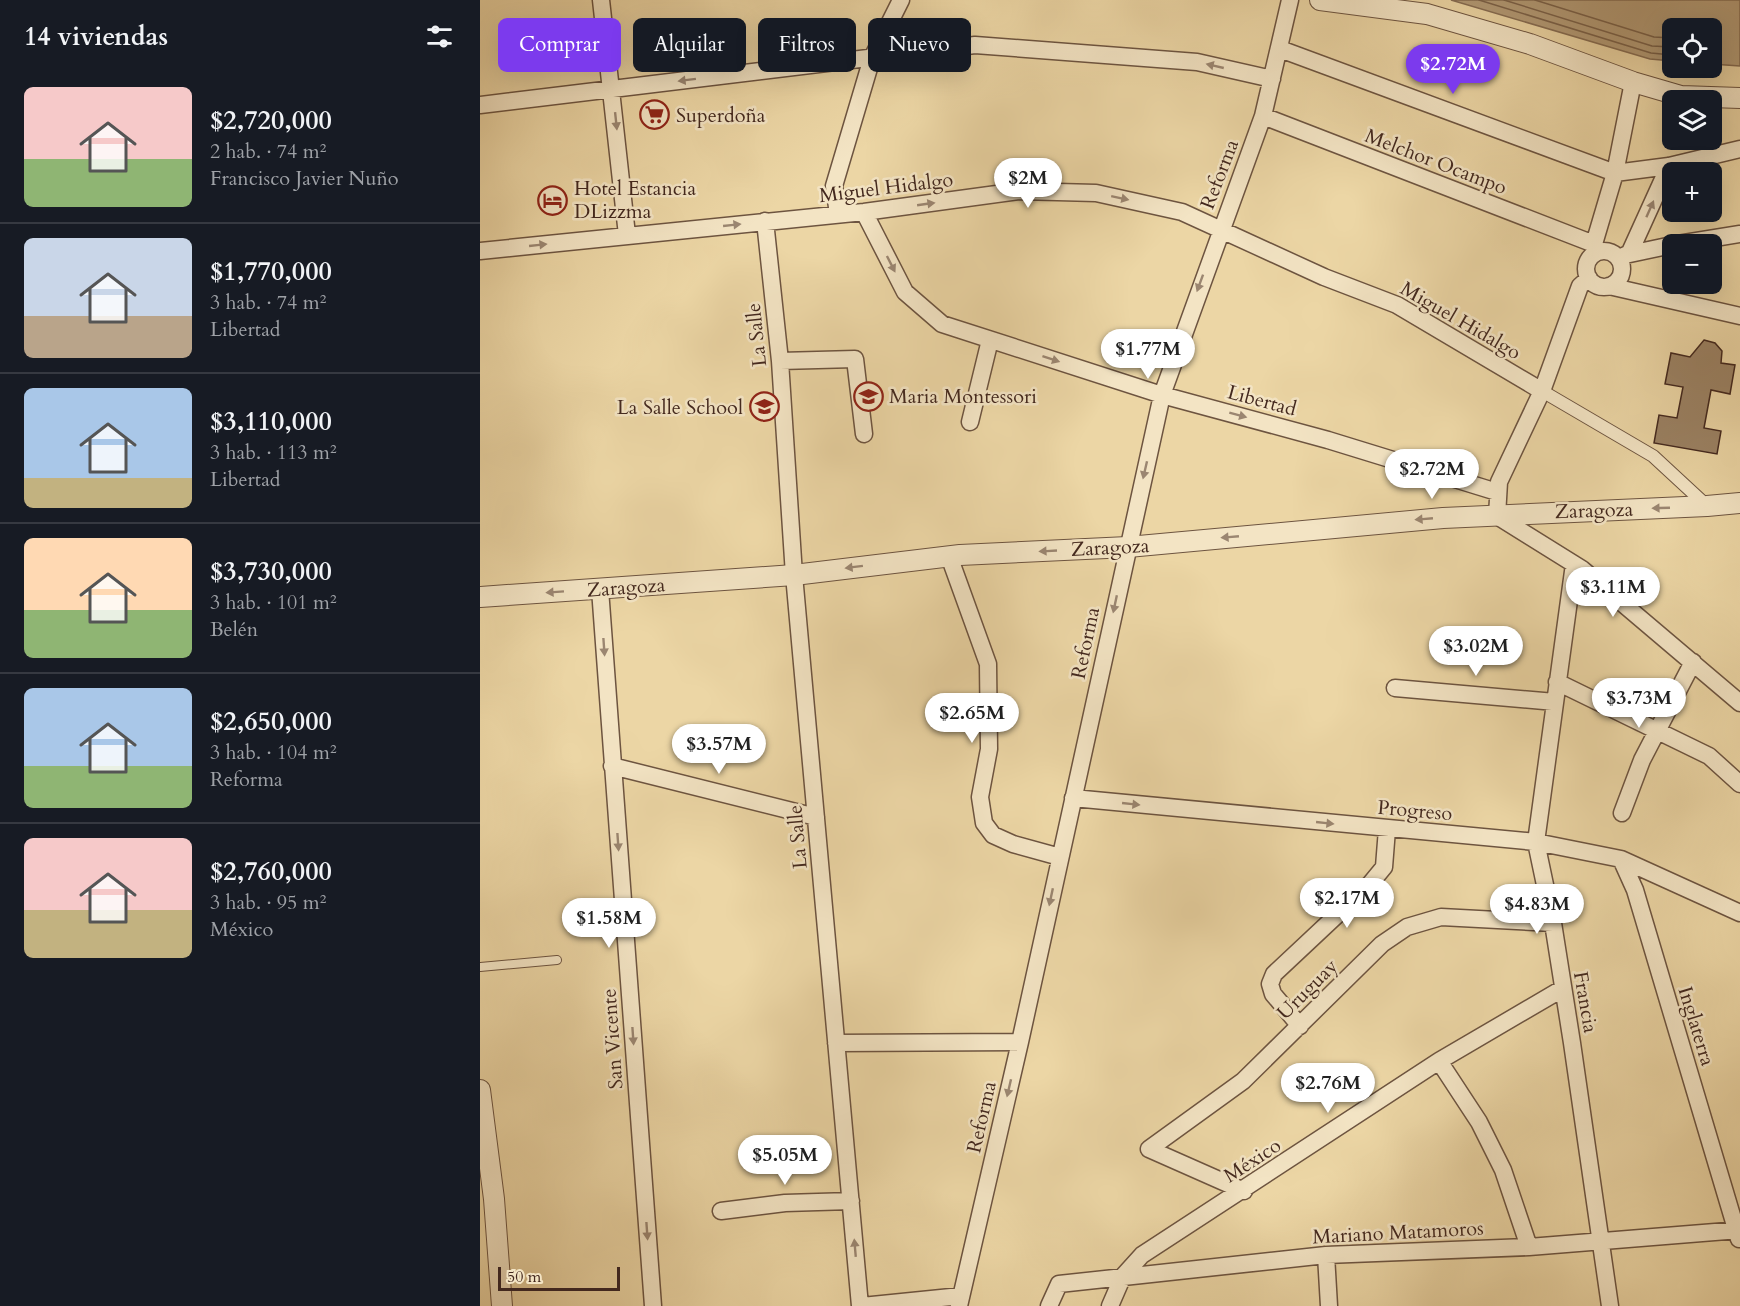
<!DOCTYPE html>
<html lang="es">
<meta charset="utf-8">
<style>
:root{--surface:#171b24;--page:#20242c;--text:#f1f3f6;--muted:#9ea1a6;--line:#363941;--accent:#7c3aed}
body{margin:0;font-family:Cardo,serif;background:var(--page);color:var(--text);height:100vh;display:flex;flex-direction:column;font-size:22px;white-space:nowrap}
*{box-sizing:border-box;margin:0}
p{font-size:20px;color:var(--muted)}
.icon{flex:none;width:33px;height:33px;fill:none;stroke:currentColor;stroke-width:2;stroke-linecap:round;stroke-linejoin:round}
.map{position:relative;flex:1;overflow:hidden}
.panel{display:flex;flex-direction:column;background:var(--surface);width:480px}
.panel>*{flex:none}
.top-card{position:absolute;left:18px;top:18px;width:570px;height:54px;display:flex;gap:12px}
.buttons{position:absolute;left:1182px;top:18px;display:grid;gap:12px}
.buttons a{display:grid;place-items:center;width:60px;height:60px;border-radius:9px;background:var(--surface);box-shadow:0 6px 24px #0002;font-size:30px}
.scale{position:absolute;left:18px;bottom:15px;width:122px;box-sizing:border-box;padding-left:6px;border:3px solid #43281e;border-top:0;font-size:16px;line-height:21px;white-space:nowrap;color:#43281e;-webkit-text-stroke:4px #f3e4c4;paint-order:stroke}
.price{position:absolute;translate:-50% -51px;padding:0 14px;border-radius:21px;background:#fff;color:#222;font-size:20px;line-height:39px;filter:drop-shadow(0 2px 3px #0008)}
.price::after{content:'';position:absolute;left:50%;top:36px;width:18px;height:14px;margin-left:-9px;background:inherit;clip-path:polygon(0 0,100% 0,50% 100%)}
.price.active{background:var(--accent);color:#fff}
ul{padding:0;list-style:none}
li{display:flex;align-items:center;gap:18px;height:150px;padding:0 24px}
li+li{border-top:2px solid var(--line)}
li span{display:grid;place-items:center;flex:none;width:168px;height:120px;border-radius:9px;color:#555}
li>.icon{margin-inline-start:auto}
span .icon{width:72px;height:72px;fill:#fffc;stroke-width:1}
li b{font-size:26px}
h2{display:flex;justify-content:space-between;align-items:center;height:72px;padding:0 24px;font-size:26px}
.tag{padding:0 21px;border-radius:9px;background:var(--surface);box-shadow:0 6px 24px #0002;font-size:21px;line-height:54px}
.tag.active{background:var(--accent);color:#fff}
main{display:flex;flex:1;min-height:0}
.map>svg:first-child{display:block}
.water{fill:#b39b77;stroke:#866d53;stroke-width:1.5}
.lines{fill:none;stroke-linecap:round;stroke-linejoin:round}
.shore{stroke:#7b624a;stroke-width:1.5}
.building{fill:#9b8264;stroke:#43281e;stroke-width:1.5}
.service-casing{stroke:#6d5440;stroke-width:10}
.pedestrian-casing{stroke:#6d5440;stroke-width:14}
.minor-casing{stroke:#6d5440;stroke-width:19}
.tertiary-casing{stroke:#6d5440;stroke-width:22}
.service{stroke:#f3e4c4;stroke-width:8}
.pedestrian{stroke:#f3e4c4;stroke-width:12}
.minor{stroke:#f3e4c4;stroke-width:16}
.tertiary{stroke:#f3e4c4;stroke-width:20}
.oneway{fill:#9b8671}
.labels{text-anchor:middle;stroke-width:5;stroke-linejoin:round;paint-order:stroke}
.poi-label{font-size:20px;fill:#43281e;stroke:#f3e4c4;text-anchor:start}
.street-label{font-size:20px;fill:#43281e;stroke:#f3e4c4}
</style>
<main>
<section class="panel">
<h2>14 viviendas<svg class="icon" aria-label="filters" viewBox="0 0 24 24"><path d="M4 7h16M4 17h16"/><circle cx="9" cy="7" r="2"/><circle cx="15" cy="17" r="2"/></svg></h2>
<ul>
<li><span style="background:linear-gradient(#f6c9c9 60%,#8fb573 0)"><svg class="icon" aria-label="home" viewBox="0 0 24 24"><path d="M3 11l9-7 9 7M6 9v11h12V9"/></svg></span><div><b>$2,720,000</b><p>2 hab. · 74 m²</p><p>Francisco Javier Nuño</p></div></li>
<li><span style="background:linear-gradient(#c9d6e8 65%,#b9a48a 0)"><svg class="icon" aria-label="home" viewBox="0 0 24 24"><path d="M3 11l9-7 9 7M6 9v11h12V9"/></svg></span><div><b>$1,770,000</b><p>3 hab. · 74 m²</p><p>Libertad</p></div></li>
<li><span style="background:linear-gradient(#a9c7e8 75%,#c2b280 0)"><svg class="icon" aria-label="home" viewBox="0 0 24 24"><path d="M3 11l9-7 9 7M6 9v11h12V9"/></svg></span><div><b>$3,110,000</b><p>3 hab. · 113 m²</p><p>Libertad</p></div></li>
<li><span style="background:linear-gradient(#ffd9b3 60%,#8fb573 0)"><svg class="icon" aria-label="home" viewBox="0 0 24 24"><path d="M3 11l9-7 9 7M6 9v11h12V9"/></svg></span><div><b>$3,730,000</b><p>3 hab. · 101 m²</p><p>Belén</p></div></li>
<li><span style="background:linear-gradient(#a9c7e8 65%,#8fb573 0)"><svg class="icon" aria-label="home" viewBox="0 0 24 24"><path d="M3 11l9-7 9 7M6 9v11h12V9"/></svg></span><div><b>$2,650,000</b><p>3 hab. · 104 m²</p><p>Reforma</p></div></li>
<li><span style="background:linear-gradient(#f6c9c9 60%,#c2b280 0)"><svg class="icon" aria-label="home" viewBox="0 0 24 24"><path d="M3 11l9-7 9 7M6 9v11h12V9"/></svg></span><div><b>$2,760,000</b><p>3 hab. · 95 m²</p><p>México</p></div></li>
</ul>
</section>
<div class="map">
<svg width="1260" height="1306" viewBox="0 0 1260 1306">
<rect width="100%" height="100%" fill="#ecd6a5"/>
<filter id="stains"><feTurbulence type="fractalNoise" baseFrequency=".00333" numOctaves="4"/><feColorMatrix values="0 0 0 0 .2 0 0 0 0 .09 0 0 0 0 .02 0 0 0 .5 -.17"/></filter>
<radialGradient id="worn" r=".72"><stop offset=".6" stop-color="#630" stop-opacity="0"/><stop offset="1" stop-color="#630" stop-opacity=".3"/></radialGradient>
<path class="water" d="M971,0H1260V66L1232,64V28H1192V61L1170,59Z"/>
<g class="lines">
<path class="shore" d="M999,0L1171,53L1192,55
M1024,0L1172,46L1192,47
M1055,0L1174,37L1192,38"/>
</g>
<path class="building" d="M1224,340L1235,343L1242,351L1241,363L1255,365L1250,394L1231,390L1224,428L1241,431L1237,454L1174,443L1179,415L1197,418L1203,387L1185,384L1191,353L1210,357Z"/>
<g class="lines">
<defs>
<path id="service" d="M0,967L77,960"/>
<path id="pedestrian" d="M1062,391L1173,456L1227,506"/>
<path id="minor" d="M121,0L147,235
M800,49L1135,173L1189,166L1260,149
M0,105L495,45L717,62L792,79
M783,116L1114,244
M384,212L425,292L462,324L682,395L848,440L1017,492
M358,214L354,186L392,58L421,0
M285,221L300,361L314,575L380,1306
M1198,244L1260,234
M0,251L384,212L539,191L616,193L702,212L844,277L917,305L1062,391
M1106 269a18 18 0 1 1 36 0a18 18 0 1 1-36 0Z
M1116,252L1114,244L1135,173L1153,82
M1150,252L1189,166
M1145,255L1192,245
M1109,278L1100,286L1062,391L1019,482L1017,516L1102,569L1260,703
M1129,286L1260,316
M300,361L375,359L384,434
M490,422L510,340
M469,556L508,664L509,749L500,797L504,823L513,835L533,844L580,857
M1094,564L1056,842L1073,923L1092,1043L1130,1306
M120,589L173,1306
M1077,682L1229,756L1260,784
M915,688L1075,702
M132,766L336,817
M593,798L1056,842L1141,859L1260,913
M1142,813L1162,760L1213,662
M1141,859L1155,890L1259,1239
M820,1026L793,994L790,984L794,974L890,884L904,867L907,829
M356,1043L540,1042
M959,1061L999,1122L1023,1170L1049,1247
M669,1149L763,1081L902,944L927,927L961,917L1073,923
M669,1149L764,1191
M241,1211L305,1203L371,1201
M846,1255L849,1306
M382,1306L481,1296
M479,1306L540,1042L682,395L783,116L810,0
M569,1306L579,1284L846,1255L1049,1247L1260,1230
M630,1306L643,1276L662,1255L959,1061L1082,989"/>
<path id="tertiary" d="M840,0L947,14L1050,44L1153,82L1201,96L1260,98
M0,597L314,575L480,555L648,547L963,518L1227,506L1260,503
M0,1090L14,1199L22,1306"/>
</defs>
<use href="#service" class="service-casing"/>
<use href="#pedestrian" class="pedestrian-casing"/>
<use href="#minor" class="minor-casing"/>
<use href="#tertiary" class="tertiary-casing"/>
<use href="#service" class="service"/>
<use href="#pedestrian" class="pedestrian"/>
<use href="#minor" class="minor"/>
<use href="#tertiary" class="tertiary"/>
</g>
<defs><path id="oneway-solid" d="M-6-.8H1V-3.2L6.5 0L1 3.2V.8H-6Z" transform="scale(1.5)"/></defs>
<g class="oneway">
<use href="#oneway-solid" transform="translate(735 66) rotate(-167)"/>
<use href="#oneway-solid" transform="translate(207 80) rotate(173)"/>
<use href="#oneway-solid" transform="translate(136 121) rotate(84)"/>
<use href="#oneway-solid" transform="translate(640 198) rotate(12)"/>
<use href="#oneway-solid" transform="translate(446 204) rotate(-8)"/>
<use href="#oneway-solid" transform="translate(1170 209) rotate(-66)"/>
<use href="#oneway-solid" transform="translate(252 225) rotate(-6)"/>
<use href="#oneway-solid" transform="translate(58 245) rotate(-6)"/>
<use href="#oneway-solid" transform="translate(411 264) rotate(63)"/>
<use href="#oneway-solid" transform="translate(720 283) rotate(110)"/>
<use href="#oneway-solid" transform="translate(571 359) rotate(18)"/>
<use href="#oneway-solid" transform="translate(758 415) rotate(15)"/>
<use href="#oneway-solid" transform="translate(665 470) rotate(103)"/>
<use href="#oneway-solid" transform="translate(1181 508) rotate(178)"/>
<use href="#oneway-solid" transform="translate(944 519) rotate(175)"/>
<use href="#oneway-solid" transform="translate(750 537) rotate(175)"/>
<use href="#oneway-solid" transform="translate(568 551) rotate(177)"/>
<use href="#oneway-solid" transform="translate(374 567) rotate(173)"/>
<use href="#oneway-solid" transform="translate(75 592) rotate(176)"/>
<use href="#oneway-solid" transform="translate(635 604) rotate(102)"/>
<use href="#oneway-solid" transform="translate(124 647) rotate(86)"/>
<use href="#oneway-solid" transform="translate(651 804) rotate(6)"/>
<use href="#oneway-solid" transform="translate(845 823) rotate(6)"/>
<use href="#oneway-solid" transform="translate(138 842) rotate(86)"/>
<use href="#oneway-solid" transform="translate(571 897) rotate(102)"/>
<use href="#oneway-solid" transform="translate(153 1036) rotate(86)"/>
<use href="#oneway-solid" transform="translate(529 1088) rotate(103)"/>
<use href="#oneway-solid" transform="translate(167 1231) rotate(86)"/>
<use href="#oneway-solid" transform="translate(375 1248) rotate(-95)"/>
</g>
<defs>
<symbol id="supermarket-ring" viewBox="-11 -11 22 22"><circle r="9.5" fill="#f3e4c4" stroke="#8f2418" stroke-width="1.5"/><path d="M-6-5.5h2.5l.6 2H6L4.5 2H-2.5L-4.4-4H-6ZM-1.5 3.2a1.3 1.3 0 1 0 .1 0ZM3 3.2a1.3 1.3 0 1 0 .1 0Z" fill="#8f2418"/></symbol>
<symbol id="hotel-ring" viewBox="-11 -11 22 22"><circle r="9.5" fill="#f3e4c4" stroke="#8f2418" stroke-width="1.5"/><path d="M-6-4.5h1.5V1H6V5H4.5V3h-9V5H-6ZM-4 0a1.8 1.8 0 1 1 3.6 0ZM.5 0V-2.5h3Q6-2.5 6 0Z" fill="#8f2418"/></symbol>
<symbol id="school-ring" viewBox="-11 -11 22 22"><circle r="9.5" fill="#f3e4c4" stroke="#8f2418" stroke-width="1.5"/><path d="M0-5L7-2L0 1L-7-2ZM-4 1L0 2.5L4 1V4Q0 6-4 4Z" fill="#8f2418"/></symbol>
</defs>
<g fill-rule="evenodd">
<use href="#supermarket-ring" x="158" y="98" width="33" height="33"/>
<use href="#hotel-ring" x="56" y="184" width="33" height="33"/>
<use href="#school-ring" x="372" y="380" width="33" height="33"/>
<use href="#school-ring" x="268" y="390" width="33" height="33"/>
</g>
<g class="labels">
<g class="poi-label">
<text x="196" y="122">Superdoña</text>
<text x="94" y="195">Hotel Estancia<tspan x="94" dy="23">DLizzma</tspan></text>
<text x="409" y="403">Maria Montessori</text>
<text x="263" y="414" text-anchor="end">La Salle School</text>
</g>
<g class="street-label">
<text transform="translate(956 161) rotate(21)" y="7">Melchor Ocampo</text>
<text transform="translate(739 174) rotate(-69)" y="7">Reforma</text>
<text transform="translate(406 187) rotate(-7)" y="7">Miguel Hidalgo</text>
<text transform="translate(981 320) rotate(30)" y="7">Miguel Hidalgo</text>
<text transform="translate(276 335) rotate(-96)" y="7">La Salle</text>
<text transform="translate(782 400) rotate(15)" y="7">Libertad</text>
<text transform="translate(1114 510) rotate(-2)" y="7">Zaragoza</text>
<text transform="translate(630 547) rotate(-3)" y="7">Zaragoza</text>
<text transform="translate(146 587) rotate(-4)" y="7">Zaragoza</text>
<text transform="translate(605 643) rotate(-78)" y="7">Reforma</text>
<text transform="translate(935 810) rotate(5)" y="7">Progreso</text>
<text transform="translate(317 837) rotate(-95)" y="7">La Salle</text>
<text transform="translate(827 989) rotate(-45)" y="7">Uruguay</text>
<text transform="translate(1106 1002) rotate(80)" y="7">Francia</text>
<text transform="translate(1217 1026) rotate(73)" y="7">Inglaterra</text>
<text transform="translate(132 1039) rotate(-94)" y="7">San Vicente</text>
<text transform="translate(501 1117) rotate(-77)" y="7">Reforma</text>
<text transform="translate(772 1160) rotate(-33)" y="7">México</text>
<text transform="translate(918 1232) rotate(-3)" y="7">Mariano Matamoros</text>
</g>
</g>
<rect width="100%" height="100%" filter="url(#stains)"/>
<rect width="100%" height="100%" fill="url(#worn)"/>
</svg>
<div class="buttons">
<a><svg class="icon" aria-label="locate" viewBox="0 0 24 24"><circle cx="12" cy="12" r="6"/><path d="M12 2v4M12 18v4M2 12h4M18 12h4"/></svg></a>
<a><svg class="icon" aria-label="layers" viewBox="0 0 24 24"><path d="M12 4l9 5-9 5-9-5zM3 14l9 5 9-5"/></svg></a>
<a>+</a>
<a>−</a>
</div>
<div class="scale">50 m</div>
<b class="price active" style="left:973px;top:95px">$2.72M</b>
<b class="price" style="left:548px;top:209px">$2M</b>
<b class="price" style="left:668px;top:380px">$1.77M</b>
<b class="price" style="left:952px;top:500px">$2.72M</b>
<b class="price" style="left:1133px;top:618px">$3.11M</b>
<b class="price" style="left:996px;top:677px">$3.02M</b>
<b class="price" style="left:1159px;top:729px">$3.73M</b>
<b class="price" style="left:492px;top:744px">$2.65M</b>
<b class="price" style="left:239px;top:775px">$3.57M</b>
<b class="price" style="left:867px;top:929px">$2.17M</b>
<b class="price" style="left:1057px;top:935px">$4.83M</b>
<b class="price" style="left:129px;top:949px">$1.58M</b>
<b class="price" style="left:848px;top:1114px">$2.76M</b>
<b class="price" style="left:305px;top:1186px">$5.05M</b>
<div class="top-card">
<a class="tag active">Comprar</a>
<a class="tag">Alquilar</a>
<a class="tag">Filtros</a>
<a class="tag">Nuevo</a>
</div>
</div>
</main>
